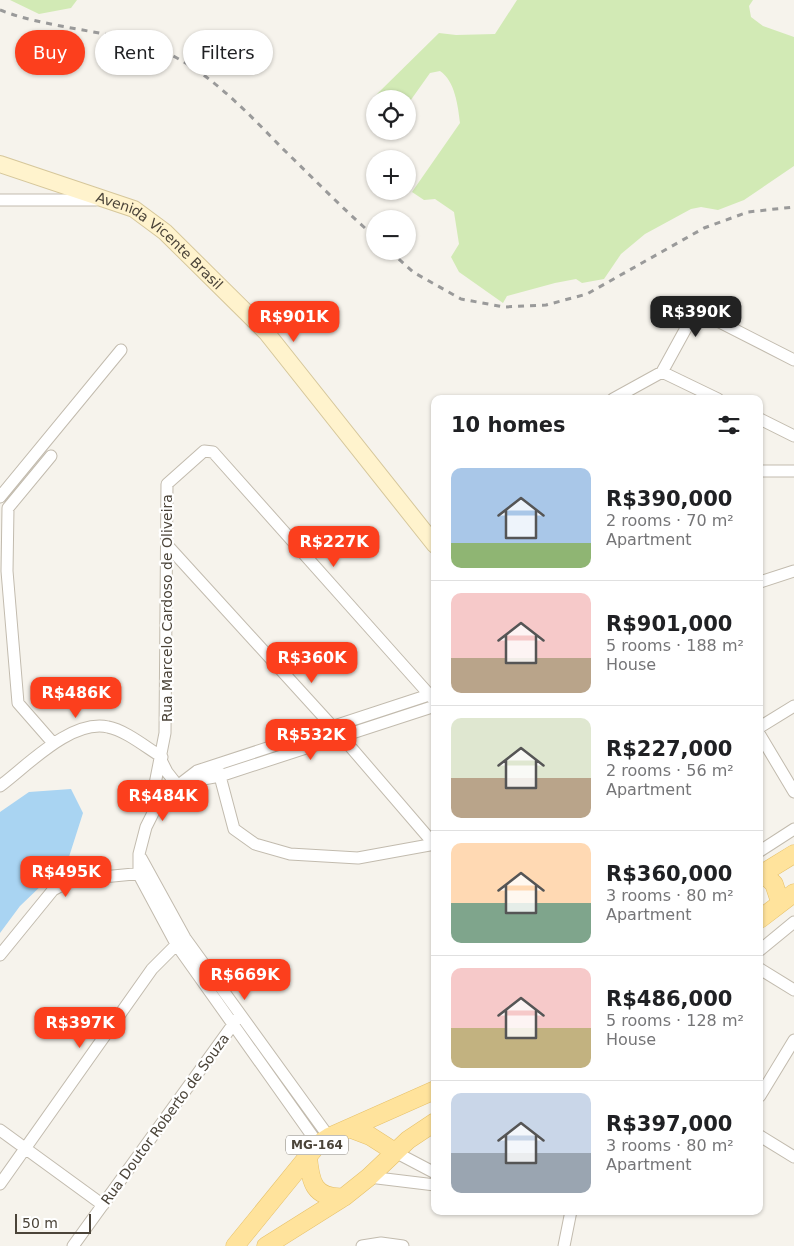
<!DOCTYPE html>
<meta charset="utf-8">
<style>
:root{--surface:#fff;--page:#f2f2f2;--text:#202124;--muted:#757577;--line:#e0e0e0;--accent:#fc3f1d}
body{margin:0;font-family:"DejaVu Sans",sans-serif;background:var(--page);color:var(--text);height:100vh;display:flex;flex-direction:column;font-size:19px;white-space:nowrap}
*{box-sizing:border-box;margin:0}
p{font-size:16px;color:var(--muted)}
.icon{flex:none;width:28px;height:28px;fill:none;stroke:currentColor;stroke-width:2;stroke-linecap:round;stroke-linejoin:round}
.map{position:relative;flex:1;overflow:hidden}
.side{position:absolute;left:431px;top:395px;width:332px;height:820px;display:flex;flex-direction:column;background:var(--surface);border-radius:10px;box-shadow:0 1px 4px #0004}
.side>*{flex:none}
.top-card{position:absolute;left:15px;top:30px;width:341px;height:45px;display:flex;gap:10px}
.tools{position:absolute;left:366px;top:90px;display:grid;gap:10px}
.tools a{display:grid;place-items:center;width:50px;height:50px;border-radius:50%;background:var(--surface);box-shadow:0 1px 4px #0004;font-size:25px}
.scale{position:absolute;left:15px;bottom:12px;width:76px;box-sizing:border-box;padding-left:5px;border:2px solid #4b4439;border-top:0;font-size:14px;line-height:18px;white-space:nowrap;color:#4b4439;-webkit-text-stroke:4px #fff;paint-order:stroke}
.price{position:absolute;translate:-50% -42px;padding:0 11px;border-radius:10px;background:var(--accent);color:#fff;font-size:16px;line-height:32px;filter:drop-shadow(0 1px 2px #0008)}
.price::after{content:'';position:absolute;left:50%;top:30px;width:15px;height:11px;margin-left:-8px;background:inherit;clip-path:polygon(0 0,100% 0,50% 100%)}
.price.current{background:#222;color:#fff}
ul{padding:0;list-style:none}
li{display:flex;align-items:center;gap:15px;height:125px;padding:0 20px}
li+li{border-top:1px solid var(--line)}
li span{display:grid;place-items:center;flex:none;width:140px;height:100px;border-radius:10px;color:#555}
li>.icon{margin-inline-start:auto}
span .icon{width:60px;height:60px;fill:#fffc;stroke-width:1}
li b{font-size:21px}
h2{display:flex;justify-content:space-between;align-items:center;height:60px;padding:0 20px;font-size:21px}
.pill{padding:0 18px;border-radius:22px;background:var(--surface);box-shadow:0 1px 4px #0004;font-size:18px;line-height:45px}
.pill.current{background:var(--accent);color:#fff}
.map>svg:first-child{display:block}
.green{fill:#d2eab5}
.water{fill:#a9d4f2}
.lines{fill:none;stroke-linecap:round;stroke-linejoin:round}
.street-casing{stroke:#c2bbae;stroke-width:13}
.secondary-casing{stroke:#d6c79b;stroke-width:18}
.primary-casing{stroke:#e6c16a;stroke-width:19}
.street{stroke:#fff;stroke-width:11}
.secondary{stroke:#fff3cd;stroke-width:16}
.primary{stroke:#ffe39c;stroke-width:18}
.rail{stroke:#9a9a9a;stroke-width:3;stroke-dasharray:6 6;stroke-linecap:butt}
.labels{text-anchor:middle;stroke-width:4.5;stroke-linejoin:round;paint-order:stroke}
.shield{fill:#fff;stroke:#817c74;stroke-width:1}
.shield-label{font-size:12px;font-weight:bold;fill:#4b4439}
.street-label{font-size:14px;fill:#4b4439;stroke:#fff}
</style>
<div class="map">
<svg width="794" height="1246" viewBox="0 0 794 1246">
<rect width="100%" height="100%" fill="#f6f3ec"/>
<path class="green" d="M10,0H77L71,8L39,14Z
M517,0H753L749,6L751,17L763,26L794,37V166L744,200L718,210L701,207L691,209L645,234L621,254L604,279L582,283L576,279L555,283L507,296L503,303L459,272L451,257L459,244L454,212L435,199L424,200L412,192L460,123C458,106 455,81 440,71L430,73L408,104V99H375V109L369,105L378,93L439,33L456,35L495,34Z"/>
<path class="water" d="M71,789L83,813L68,860L20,906L0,933V812L29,792Z"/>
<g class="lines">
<defs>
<path id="street" d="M0,200H96
M662,372L718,399
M613,399L662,372L696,310L794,360
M760,419L794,436
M51,456L8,508L7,571L18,703L53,743
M760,471H794
M0,497L121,350
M167,545L342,737L434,844
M760,582L794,571
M760,727L794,706
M760,735L794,792
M161,760L167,772L178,786
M217,765L234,829L255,844L290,854L358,858L435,844
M181,783L220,776L435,706
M0,786C27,766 71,719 108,727C125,730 147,748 162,757
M154,811L155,784L165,733L167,484L204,451L213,452L435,701
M760,851L794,829
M141,858L185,938L329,1137
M760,950L794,922
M0,955L53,890L72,880L144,873
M760,969L794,990
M760,1096L794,1040
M0,1130L103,1205
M760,1136L794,1157
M318,1144L176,944L139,875V854L146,827L154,811L167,794L197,771L435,693
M395,1152L435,1173
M369,1177L435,1185
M0,1184L152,969L181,940
M73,1246L237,1019
M362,1246L381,1243L403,1246
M564,1246L571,1211"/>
<g id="secondary">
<path id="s1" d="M0,164L134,209L165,232L266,332L435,545"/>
</g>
<path id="primary" d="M763,873L774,884L780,902
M760,875L794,854
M760,919L794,893
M349,1128L370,1136L395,1152
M308,1156C310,1182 314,1199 344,1197
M235,1246L318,1144L329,1137L435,1090
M266,1246L344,1197L369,1177L408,1140L435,1122"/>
</defs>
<use href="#street" class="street-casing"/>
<use href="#secondary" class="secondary-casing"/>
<use href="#primary" class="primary-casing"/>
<use href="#street" class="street"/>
<use href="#secondary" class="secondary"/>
<use href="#primary" class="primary"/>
<path class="rail" d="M0,10C49,29 105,29 155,48C204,66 246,111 282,148C313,178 343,209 375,237
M390,251L413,272L461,299L504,307L546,305L587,294L704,228L748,212L794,207"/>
</g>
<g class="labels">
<rect class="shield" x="286" y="1135.5" width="62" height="19" rx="4"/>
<g class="shield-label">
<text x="317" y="1149">MG-164</text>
</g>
<g class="street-label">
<text dy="5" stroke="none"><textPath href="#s1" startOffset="180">Avenida Vicente Brasil</textPath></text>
<text transform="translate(167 608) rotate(-90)" y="5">Rua Marcelo Cardoso de Oliveira</text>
<text transform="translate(165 1119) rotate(-54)" y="5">Rua Doutor Roberto de Souza</text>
</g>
</g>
</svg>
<div class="tools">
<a><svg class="icon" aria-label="locate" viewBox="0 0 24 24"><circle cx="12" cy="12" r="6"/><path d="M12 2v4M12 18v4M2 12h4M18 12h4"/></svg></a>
<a>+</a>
<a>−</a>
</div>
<div class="scale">50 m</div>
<b class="price current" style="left:696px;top:338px">R$390K</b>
<b class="price" style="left:294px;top:343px">R$901K</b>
<b class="price" style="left:334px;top:568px">R$227K</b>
<b class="price" style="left:312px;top:684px">R$360K</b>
<b class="price" style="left:76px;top:719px">R$486K</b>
<b class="price" style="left:311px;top:761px">R$532K</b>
<b class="price" style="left:163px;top:822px">R$484K</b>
<b class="price" style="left:66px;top:898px">R$495K</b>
<b class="price" style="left:245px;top:1001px">R$669K</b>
<b class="price" style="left:80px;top:1049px">R$397K</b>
<div class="top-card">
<a class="pill current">Buy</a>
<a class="pill">Rent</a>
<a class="pill">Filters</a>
</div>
<section class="side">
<h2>10 homes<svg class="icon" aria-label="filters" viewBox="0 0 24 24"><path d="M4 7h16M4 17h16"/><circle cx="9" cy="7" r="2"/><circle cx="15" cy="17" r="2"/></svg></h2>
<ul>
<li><span style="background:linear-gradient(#a9c7e8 75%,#8fb573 0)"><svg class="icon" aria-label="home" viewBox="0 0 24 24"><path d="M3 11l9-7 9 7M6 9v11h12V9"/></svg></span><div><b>R$390,000</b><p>2 rooms · 70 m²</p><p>Apartment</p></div></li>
<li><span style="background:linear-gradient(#f6c9c9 65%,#b9a48a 0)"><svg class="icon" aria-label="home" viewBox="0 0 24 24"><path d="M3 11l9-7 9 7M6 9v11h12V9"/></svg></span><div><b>R$901,000</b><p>5 rooms · 188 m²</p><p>House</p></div></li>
<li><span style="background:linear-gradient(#dfe7d0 60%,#b9a48a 0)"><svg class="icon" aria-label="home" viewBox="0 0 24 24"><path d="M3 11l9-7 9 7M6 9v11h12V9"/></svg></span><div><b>R$227,000</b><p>2 rooms · 56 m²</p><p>Apartment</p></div></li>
<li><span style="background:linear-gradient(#ffd9b3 60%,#7fa58c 0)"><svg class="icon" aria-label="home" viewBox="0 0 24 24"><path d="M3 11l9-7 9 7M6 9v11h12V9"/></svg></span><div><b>R$360,000</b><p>3 rooms · 80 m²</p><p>Apartment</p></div></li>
<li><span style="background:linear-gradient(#f6c9c9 60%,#c2b280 0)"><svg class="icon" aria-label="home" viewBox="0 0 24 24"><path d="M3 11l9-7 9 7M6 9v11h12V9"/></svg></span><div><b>R$486,000</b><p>5 rooms · 128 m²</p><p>House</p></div></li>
<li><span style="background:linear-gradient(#c9d6e8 60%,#9aa5b1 0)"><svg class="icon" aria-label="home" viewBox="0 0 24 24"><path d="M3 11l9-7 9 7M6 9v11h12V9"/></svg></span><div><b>R$397,000</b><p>3 rooms · 80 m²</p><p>Apartment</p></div></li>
</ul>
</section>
</div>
